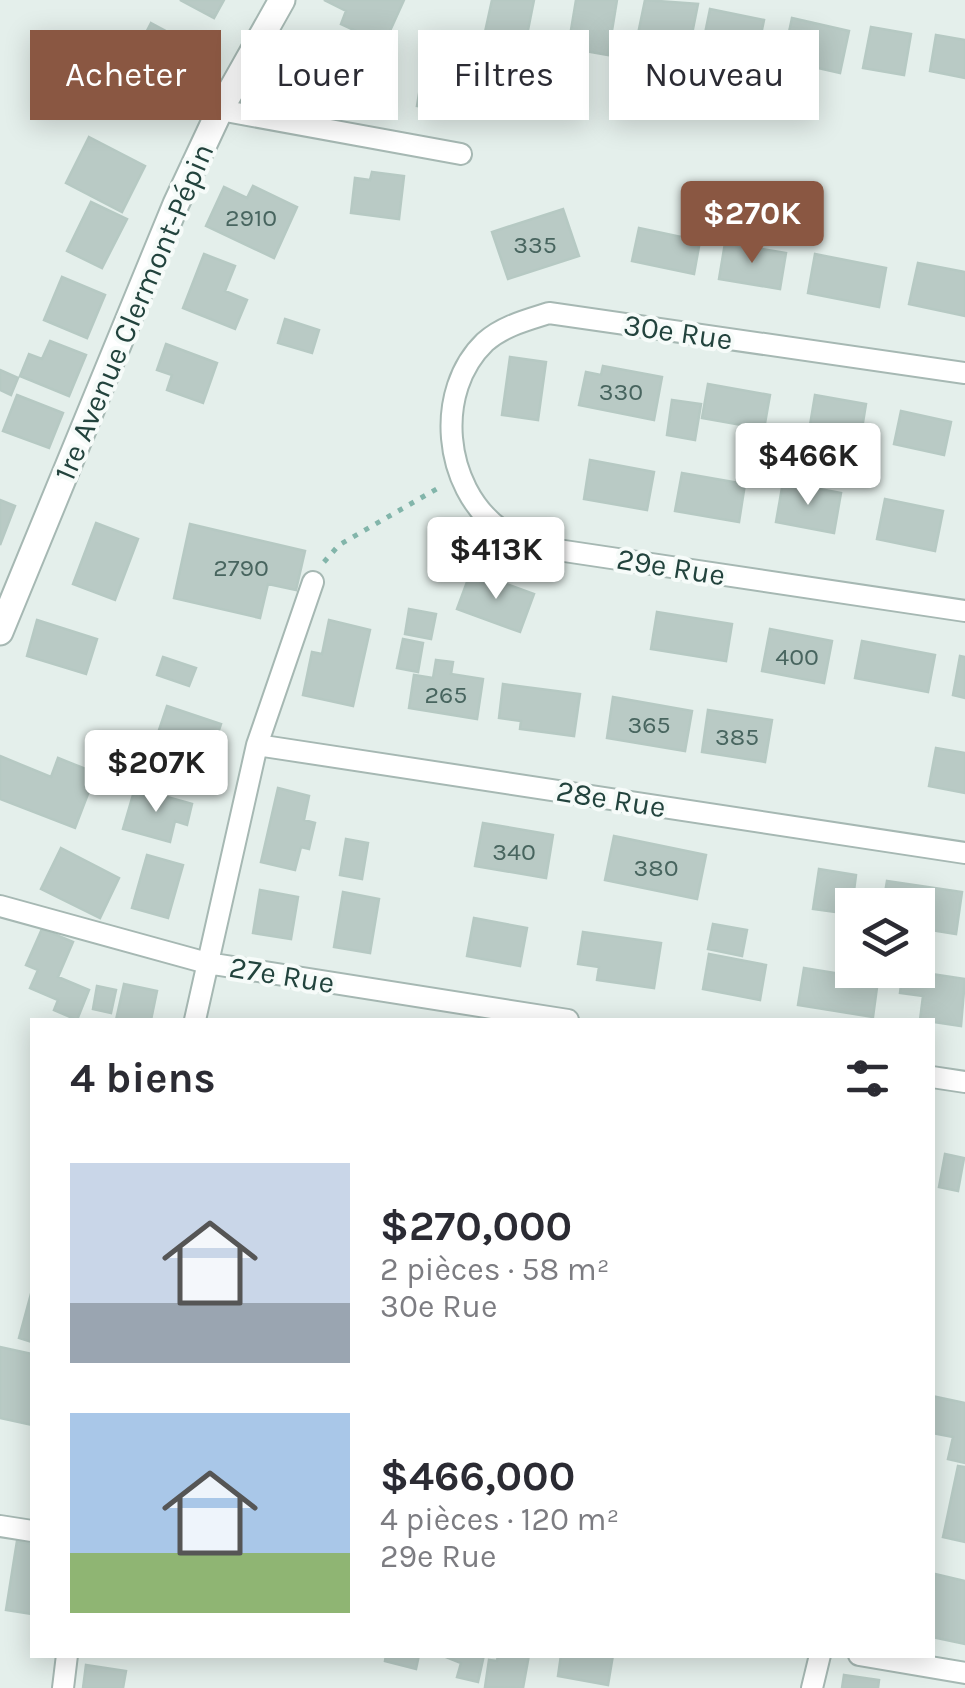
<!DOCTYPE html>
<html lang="fr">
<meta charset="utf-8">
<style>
:root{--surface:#fff;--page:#f7f7f7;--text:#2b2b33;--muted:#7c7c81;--accent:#8a5742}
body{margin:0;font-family:Karla,sans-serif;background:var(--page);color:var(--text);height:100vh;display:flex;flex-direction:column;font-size:38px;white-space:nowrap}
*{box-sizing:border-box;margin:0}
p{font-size:32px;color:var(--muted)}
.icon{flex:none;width:55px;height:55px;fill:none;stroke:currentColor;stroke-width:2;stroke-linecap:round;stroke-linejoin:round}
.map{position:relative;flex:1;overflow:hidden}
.sheet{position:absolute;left:30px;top:1018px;width:905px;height:640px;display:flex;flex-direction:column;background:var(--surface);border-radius:0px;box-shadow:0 5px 25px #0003}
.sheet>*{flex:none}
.top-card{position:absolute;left:30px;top:30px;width:905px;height:90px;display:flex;gap:20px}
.controls{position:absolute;left:835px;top:888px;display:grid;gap:20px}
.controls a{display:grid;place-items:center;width:100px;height:100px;border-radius:0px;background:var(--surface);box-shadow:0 5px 25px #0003;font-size:50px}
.price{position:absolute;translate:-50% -85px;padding:0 22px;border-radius:10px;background:#fff;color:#222;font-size:32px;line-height:65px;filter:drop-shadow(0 2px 5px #0008)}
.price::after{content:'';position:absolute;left:50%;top:60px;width:30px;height:22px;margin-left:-15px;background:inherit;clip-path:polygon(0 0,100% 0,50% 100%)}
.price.active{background:var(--accent);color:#fff}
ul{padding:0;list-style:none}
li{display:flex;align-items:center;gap:30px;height:250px;padding:0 40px}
li span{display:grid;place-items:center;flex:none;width:280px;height:200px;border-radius:0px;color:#555}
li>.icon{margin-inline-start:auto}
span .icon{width:120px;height:120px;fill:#fffc;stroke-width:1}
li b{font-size:42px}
h2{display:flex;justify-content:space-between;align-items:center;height:120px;padding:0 40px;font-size:42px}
.chip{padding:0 35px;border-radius:0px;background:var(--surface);box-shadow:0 5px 25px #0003;font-size:35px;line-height:90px}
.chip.active{background:var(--accent);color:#fff}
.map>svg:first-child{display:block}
.building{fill:#b9cac5;stroke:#b6c9c3;stroke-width:2.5}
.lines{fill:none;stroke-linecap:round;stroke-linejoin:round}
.minor-casing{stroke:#a6b8b3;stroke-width:24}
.tertiary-casing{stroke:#a6b8b3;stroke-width:29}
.path{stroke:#82b5aa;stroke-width:5;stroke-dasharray:5 8;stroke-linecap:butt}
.minor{stroke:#fff;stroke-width:20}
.tertiary{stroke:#fff;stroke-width:25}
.labels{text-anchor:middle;stroke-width:8;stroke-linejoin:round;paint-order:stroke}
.number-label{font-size:25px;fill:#48655f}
.street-label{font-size:30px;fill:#22433d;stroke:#f6fbf9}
</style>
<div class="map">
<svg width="965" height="1688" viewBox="0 0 965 1688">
<rect width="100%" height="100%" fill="#e4efeb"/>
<path class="building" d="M180,0H224L214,18Z
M324,0H404L384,44L341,24L346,11Z
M492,0H534L526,40L485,32Z
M576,0H617L608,55L568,48Z
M645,0L698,4L690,44L638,34Z
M710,9L764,20L756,59L702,48Z
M792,18L849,31L840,73L783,60Z
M151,23L205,52L184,93L130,64Z
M871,27L911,34L904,75L863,68Z
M936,35L965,40V78L930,71Z
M305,36L356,47L348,89L296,79Z
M373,57L395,60L389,97L368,94Z
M423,69L493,80L487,118L417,106Z
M89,137L145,166L122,212L66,183Z
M372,172L404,176L399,219L351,213L355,178L370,180Z
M253,186L297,207L274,258L206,226L224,187L247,198Z
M91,202L127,219L102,268L67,251Z
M563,209L579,256L508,279L492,232Z
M639,228L700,241L694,274L632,261Z
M725,243L786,253L780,289L719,279Z
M204,254L235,266L225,291L247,300L235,329L183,308Z
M815,254L886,268L879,307L808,293Z
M918,263L965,272V316L909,304Z
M62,277L105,295L87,338L44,320Z
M285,319L319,330L312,353L278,343Z
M50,341L86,355L69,396L20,376L29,354L42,359Z
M166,344L217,363L203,403L167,390L172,375L157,370Z
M510,357L546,362L538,420L502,415Z
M603,366L662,377L654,420L579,405L586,372L601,375Z
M0,370L18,378L11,395L0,390Z
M708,384L770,395L764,429L702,418Z
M17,395L63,413L49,448L3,431Z
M815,395L866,404L860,441L809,431Z
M672,400L701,404L695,440L667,435Z
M901,411L951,422L944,455L894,444Z
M590,460L654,472L647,510L584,499Z
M682,473L745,484L739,522L675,511Z
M783,482L841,493L834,533L776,522Z
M885,499L943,511L935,551L877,539Z
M0,500L15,506L0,545Z
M96,523L138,539L115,600L73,584Z
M190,524L305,551L296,590L268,584L260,618L174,598Z
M471,571L534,594L520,632L457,609Z
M409,609L436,614L431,639L405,634Z
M657,612L732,624L726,661L651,649Z
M37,620L97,639L86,674L27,656Z
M329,620L370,630L353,706L303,695L312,652L322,654Z
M770,629L832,641L824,683L762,671Z
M403,639L423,643L418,672L397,668Z
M862,641L935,655L928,692L855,678Z
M960,656L965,657V698L953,695Z
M163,657L196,668L189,686L157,675Z
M436,660L453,662L451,674L483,679L477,719L409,708L414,675L433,678Z
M503,684L580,694L574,736L520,729L521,721L499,718Z
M613,697L692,711L685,751L607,738Z
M167,706L221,724L208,763L154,745Z
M708,710L772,720L765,762L702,752Z
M936,748L965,753V793L929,786Z
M0,756L51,777L58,758L96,773L75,828L0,799Z
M135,788L192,804L187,825L175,821L170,842L123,829Z
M278,788L309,796L304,820L315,823L309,849L301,847L295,870L261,862Z
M483,823L553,835L546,878L475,866Z
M614,836L706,855L697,899L605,880Z
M346,839L368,843L362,879L340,875Z
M61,848L119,878L100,918L41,889Z
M147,855L183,865L168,918L132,908Z
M819,869L856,875L851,914L813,909Z
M887,881L962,892L956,934L918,928V905H883Z
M260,890L298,897L291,939L253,933Z
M343,892L379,899L370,953L334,947Z
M474,918L527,928L520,966L467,956Z
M713,924L747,930L742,956L708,949Z
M42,929L73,942L58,977L89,990L77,1020L54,1010L58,1000L30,988L38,970L26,965Z
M583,932L661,943L654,988L597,980L599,967L578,964Z
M709,954L766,965L760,1000L703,989Z
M918,961L926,963L925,973L965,979L961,1026L920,1020L923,996L900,993L903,970H918Z
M804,968L878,980L873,1017L798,1005Z
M124,984L157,991L151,1020H116Z
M97,986L116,990L111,1013L93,1009Z
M945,1154L964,1158L958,1191L939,1187Z
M32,1290V1342L19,1338Z
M0,1347L32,1354V1425L0,1418Z
M932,1396L965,1403V1463L948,1459L953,1437L932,1433Z
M958,1466L965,1467V1542L943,1537Z
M17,1541L32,1544V1614L6,1610Z
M935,1574L965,1581V1644L932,1637Z
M386,1655H419L416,1669L385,1661Z
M441,1655H484L478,1682L457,1677L461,1663Z
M498,1655H529L523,1688L485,1687L489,1660L497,1661Z
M561,1655H613L608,1685L558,1676Z
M86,1665L126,1671L123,1688H83Z
M844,1675L879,1680L878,1688H842Z"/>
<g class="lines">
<defs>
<path id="minor" d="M220,110L461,154
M965,373L549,313C527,320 503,326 485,342C434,391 443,487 500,529C516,540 533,544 551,549L965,611
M257,745L965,853
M0,906L207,963L568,1020
M195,1020L257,745L313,582
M932,1077L965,1082
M0,1526L32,1531
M859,1655L965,1673
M63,1688L67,1655
M812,1688L820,1655"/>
<path id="tertiary" d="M0,632L176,204L220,110L282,0"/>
</defs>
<use href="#minor" class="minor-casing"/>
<use href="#tertiary" class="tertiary-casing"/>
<path class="path" d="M324,562L339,545L440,487"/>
<use href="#minor" class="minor"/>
<use href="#tertiary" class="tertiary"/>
</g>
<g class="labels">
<g class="number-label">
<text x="251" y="226">2910</text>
<text x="535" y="253">335</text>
<text x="621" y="400">330</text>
<text x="241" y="576">2790</text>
<text x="797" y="665">400</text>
<text x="446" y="703">265</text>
<text x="649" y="733">365</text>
<text x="737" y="745">385</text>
<text x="514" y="860">340</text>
<text x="656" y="876">380</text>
</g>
<g class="street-label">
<text transform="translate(134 312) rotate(-67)" y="10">1re Avenue Clermont-Pépin</text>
<text transform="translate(678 332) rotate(8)" y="10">30e Rue</text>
<text transform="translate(671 567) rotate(9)" y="10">29e Rue</text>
<text transform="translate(611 799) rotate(9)" y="10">28e Rue</text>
<text transform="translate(282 975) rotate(9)" y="10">27e Rue</text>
</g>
</g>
</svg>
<div class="controls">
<a><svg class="icon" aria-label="layers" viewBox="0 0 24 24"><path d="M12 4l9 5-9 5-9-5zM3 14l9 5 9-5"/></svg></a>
</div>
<b class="price active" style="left:752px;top:266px">$270K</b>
<b class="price" style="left:808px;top:508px">$466K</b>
<b class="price" style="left:496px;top:602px">$413K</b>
<b class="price" style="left:156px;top:815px">$207K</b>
<div class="top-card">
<a class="chip active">Acheter</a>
<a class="chip">Louer</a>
<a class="chip">Filtres</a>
<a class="chip">Nouveau</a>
</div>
<section class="sheet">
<h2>4 biens<svg class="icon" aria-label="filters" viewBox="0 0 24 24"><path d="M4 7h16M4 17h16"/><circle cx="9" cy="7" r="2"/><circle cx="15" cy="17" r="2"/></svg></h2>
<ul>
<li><span style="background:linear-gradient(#c9d6e8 70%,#9aa5b1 0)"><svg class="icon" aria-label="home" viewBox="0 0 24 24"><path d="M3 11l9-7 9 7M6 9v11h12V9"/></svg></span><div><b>$270,000</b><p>2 pièces · 58 m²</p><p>30e Rue</p></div></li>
<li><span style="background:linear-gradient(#a9c7e8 70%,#8fb573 0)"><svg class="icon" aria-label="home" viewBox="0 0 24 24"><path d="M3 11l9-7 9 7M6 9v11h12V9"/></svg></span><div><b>$466,000</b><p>4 pièces · 120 m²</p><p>29e Rue</p></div></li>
</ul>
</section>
</div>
